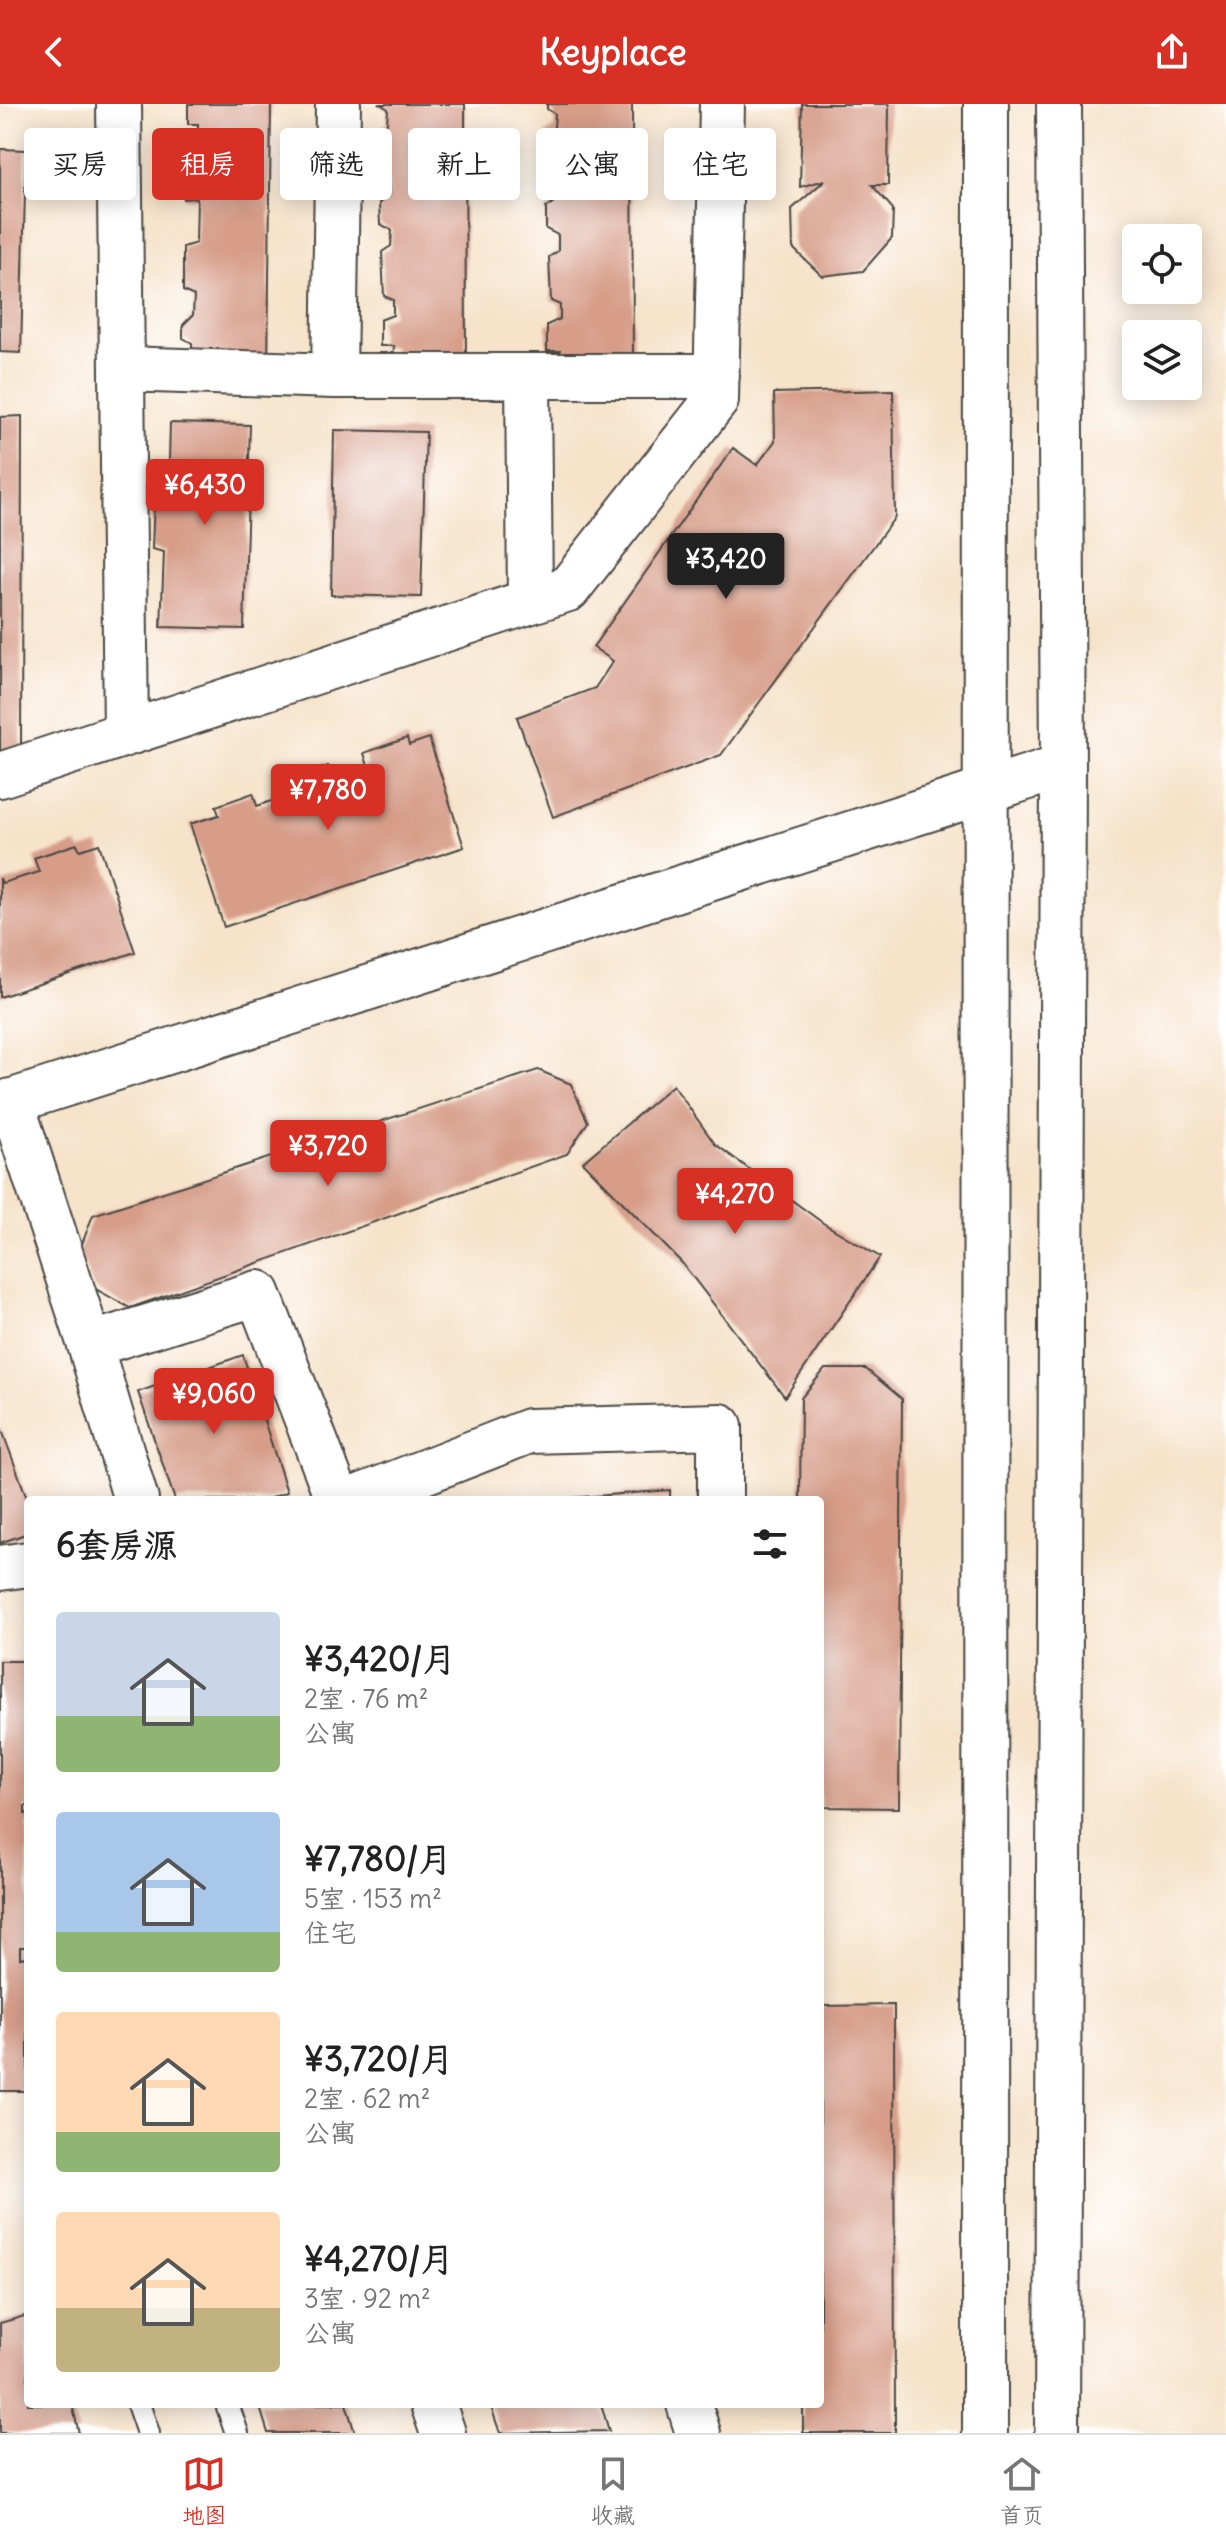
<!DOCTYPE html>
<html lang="zh">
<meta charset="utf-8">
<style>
:root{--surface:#fff;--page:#f6f6f6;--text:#222;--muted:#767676;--line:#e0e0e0;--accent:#d93025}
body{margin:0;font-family:Delius,"LXGW WenKai TC",sans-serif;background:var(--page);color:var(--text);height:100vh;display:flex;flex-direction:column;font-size:30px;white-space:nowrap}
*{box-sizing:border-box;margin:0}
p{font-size:26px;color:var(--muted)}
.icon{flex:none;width:44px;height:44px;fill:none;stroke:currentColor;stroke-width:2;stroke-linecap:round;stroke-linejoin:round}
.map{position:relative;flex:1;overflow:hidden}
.drawer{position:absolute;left:24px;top:1392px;width:800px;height:912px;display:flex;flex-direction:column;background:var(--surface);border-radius:8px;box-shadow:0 4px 20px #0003}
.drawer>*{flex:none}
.guide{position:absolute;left:24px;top:24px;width:800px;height:72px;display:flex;gap:16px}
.buttons{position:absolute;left:1122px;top:120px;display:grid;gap:16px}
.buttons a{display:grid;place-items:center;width:80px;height:80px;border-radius:8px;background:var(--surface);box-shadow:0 4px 20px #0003;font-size:40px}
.price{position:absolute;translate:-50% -68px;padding:0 18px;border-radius:8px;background:var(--accent);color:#fff;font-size:26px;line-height:52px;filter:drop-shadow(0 2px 4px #0008)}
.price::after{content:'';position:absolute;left:50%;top:48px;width:24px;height:18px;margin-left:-12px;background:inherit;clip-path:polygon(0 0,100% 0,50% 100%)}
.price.selected{background:#222;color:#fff}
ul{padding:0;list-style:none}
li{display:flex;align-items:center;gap:24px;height:200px;padding:0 32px}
li span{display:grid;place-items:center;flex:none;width:224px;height:160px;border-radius:8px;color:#555}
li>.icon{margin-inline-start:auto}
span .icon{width:96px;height:96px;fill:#fffc;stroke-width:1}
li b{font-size:34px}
h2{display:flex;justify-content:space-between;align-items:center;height:96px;padding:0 32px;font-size:34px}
.pill{padding:0 28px;border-radius:8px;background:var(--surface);box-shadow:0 4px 20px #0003;font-size:28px;line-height:72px}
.pill.selected{background:var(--accent);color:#fff}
header{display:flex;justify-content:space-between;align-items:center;height:104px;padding:0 32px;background:var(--accent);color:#fff;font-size:36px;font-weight:700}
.tab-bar{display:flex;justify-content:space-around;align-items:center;height:112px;border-top:2px solid var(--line);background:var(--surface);font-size:22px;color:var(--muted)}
.tab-bar a{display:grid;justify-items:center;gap:4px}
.tab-bar .selected{color:var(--accent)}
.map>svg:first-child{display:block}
.building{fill:#d79d89}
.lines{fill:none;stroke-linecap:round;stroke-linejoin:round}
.service-casing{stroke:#494743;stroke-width:26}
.minor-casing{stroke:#494743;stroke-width:48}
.tertiary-casing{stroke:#494743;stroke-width:48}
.service{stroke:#fff;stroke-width:22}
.minor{stroke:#fff;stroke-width:44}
.tertiary{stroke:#fff;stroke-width:44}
</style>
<header><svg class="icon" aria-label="back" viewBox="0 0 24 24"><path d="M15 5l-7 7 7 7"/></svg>Keyplace<svg class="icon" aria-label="share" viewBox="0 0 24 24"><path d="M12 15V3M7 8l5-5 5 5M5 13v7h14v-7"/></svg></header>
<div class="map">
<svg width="1226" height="2329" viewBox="0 0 1226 2329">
<rect width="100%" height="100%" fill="#fff"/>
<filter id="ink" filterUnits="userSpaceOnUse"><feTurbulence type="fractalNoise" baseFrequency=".0125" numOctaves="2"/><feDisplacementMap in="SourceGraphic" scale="16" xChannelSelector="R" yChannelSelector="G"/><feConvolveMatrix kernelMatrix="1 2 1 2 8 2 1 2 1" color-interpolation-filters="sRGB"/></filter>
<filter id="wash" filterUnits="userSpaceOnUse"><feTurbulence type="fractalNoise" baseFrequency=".006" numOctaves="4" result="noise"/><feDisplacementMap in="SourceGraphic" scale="32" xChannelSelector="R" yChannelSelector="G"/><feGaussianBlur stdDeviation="1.8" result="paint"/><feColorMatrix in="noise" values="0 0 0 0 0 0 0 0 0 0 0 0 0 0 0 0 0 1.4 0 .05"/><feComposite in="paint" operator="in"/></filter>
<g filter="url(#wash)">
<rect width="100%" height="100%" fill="#f6e3ca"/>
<g id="blocks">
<path class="building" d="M188,0H271L268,265H192V239L183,234V221L193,211L194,192L183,187V143L196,139L197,94L184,95V48H197L198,20H188Z
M380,0H465L466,259L393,260L394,242H380V216L393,211V196L384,192L382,148L391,142L392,126L380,120L379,99L389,92L387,51L379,47L378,25L387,19L388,5Z
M547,0H632L633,264L560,265V247H547V221L560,215V201L551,197L549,153L558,147V131L546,125V104L555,97L554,56L546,52L545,30L554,23L555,10L547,5Z
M802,0H889L888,81H872L893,105L892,134L863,167L822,172L793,144L792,105L825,76L800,83Z
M0,45L26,46L21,249L0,248Z
M893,286L895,413L721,651L553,713L517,613L595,584L613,557L593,543L733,344L757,361L775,337L774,289Z
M22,312L21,650H0V313Z
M170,319L250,321L244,525L161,523L164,448L152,445L154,395H168Z
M334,326L426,328L421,493L331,491Z
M407,634L409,641L429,634L464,743L224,823L190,720L219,711L216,702L253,689L257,702L295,689L289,675L328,662L332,674L368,662L364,649Z
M77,740L80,746L99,740L135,848L0,893V774L2,779L39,768L34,754Z
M538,966L571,980L588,1018L567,1050L130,1204L94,1184L79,1148L93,1111Z
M673,981L715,1040L823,1119L880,1153L785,1293L682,1159L583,1058Z
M243,1251L287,1388L266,1396H175L138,1288Z
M825,1265H866L902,1295L899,1704L820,1703V1396H800L801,1294Z
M0,1321L28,1397V1429L0,1439Z
M670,1386V1396H571V1394Z
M0,1557H28V1702H25V1710L28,1709V1843H20V1854L28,1853V1987H0Z
M894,1901L895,2329H803V2300H820V1902Z
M28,2211V2300H72L79,2329H0V2219Z
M259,2300H346L355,2329H268Z
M490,2300H601L609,2327L500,2329Z"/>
</g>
</g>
<g filter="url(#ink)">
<use href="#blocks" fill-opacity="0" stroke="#494743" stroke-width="2"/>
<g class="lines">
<defs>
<path id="service" d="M138,2300L148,2329
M227,2300L237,2329"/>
<path id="minor" d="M119,0L126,629
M123,265L334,272H717
M334,272L338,0
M528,273L530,497
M0,671L568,485L716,296L722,0
M11,997L90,1241L136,1396
M0,1001L1063,662
M90,1241L258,1189L338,1396
M352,1396L529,1327L720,1322V1396
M0,1464L28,1460
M433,2300L443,2329
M689,2300L698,2329"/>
<path id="tertiary" d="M985,2329L986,0
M1057,2329L1063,662L1059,0"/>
</defs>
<use href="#service" class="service-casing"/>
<use href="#minor" class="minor-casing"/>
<use href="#tertiary" class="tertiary-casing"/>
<use href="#service" class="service"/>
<use href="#minor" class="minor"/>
<use href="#tertiary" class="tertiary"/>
</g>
</g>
</svg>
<div class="buttons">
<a><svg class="icon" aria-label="locate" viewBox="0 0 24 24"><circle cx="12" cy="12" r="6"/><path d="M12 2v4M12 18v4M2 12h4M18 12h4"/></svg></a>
<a><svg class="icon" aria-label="layers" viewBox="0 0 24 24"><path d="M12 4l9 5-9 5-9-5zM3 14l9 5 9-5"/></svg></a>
</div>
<b class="price" style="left:205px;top:423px">¥6,430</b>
<b class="price selected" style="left:726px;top:497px">¥3,420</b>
<b class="price" style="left:328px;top:728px">¥7,780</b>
<b class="price" style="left:328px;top:1084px">¥3,720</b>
<b class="price" style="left:735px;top:1132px">¥4,270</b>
<b class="price" style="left:214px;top:1332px">¥9,060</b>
<div class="guide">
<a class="pill">买房</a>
<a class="pill selected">租房</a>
<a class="pill">筛选</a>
<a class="pill">新上</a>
<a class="pill">公寓</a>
<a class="pill">住宅</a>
</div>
<section class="drawer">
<h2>6套房源<svg class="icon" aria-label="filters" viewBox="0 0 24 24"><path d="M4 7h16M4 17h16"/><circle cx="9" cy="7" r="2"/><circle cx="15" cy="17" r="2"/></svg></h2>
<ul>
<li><span style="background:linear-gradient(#c9d6e8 65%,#8fb573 0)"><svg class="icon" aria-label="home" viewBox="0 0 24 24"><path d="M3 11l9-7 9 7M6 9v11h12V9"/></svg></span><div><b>¥3,420/月</b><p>2室 · 76 m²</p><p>公寓</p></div></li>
<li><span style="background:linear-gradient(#a9c7e8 75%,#8fb573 0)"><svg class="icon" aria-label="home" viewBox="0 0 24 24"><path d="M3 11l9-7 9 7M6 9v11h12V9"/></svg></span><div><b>¥7,780/月</b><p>5室 · 153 m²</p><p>住宅</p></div></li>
<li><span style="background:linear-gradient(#ffd9b3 75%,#8fb573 0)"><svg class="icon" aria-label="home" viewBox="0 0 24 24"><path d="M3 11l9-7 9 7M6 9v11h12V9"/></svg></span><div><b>¥3,720/月</b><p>2室 · 62 m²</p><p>公寓</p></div></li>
<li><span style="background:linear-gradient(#ffd9b3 60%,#c2b280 0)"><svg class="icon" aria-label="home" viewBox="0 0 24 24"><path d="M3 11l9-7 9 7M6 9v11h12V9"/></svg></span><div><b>¥4,270/月</b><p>3室 · 92 m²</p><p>公寓</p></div></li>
</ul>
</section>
</div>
<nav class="tab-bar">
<a class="selected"><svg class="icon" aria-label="map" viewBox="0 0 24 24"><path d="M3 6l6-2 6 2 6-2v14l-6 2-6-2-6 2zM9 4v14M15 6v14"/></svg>地图</a>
<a><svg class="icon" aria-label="saved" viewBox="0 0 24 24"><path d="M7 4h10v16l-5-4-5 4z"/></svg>收藏</a>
<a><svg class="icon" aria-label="home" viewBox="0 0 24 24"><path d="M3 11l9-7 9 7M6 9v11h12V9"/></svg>首页</a>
</nav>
